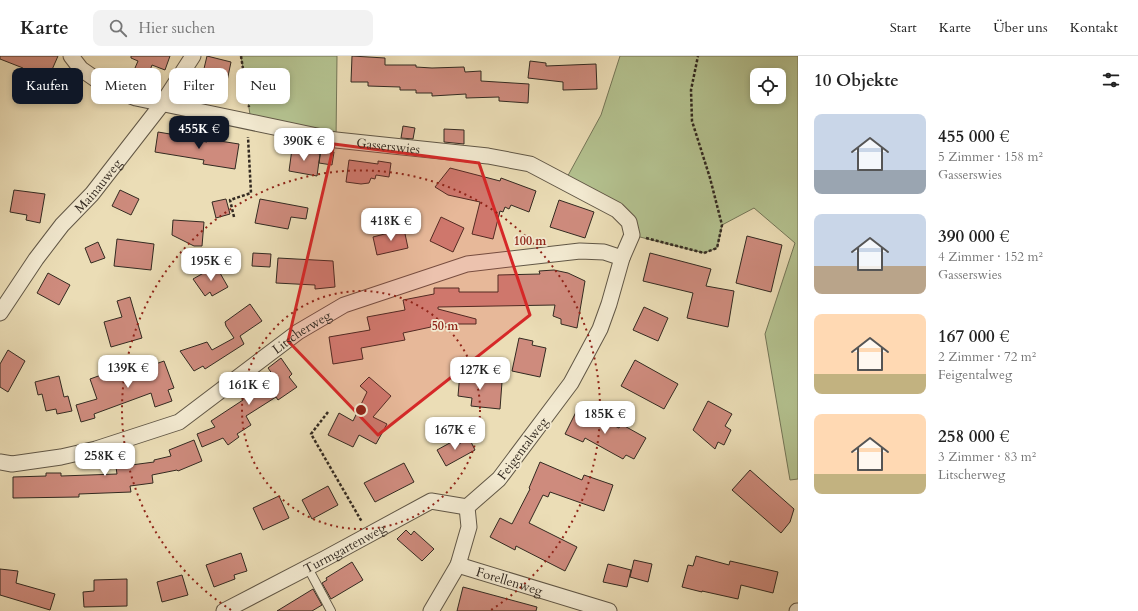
<!DOCTYPE html>
<html lang="de">
<meta charset="utf-8">
<style>
:root{--surface:#fff;--page:#f2f2f2;--text:#222;--muted:#767676;--line:#e0e0e0;--accent:#111827}
body{margin:0;font-family:Cardo,serif;background:var(--page);color:var(--text);height:100vh;display:flex;flex-direction:column;font-size:15px;white-space:nowrap}
*{box-sizing:border-box;margin:0}
p{font-size:13px;color:var(--muted)}
.icon{flex:none;width:22px;height:22px;fill:none;stroke:currentColor;stroke-width:2;stroke-linecap:round;stroke-linejoin:round}
.map{position:relative;flex:1;overflow:hidden}
.side{display:flex;flex-direction:column;background:var(--surface);width:340px}
.side>*{flex:none}
.banner{position:absolute;left:12px;top:12px;width:380px;height:36px;display:flex;gap:8px}
.buttons{position:absolute;left:750px;top:12px;display:grid;gap:8px}
.buttons a{display:grid;place-items:center;width:36px;height:36px;border-radius:8px;background:var(--surface);box-shadow:0 2px 6px #0003;font-size:20px}
.price{position:absolute;translate:-50% -34px;padding:0 9px;border-radius:8px;background:#fff;color:#222;font-size:13px;line-height:26px;filter:drop-shadow(0 1px 2px #0008)}
.price::after{content:'';position:absolute;left:50%;top:24px;width:12px;height:9px;margin-left:-6px;background:inherit;clip-path:polygon(0 0,100% 0,50% 100%)}
.price.current{background:var(--accent);color:#fff}
ul{padding:0;list-style:none}
li{display:flex;align-items:center;gap:12px;height:100px;padding:0 16px}
li span{display:grid;place-items:center;flex:none;width:112px;height:80px;border-radius:8px;color:#555}
li>.icon{margin-inline-start:auto}
span .icon{width:48px;height:48px;fill:#fffc;stroke-width:1}
li b{font-size:17px}
h2{display:flex;justify-content:space-between;align-items:center;height:48px;padding:0 16px;font-size:17px}
.tag{padding:0 14px;border-radius:8px;background:var(--surface);box-shadow:0 2px 6px #0003;font-size:14px;line-height:36px}
.tag.current{background:var(--accent);color:#fff}
header{display:flex;align-items:center;gap:24px;box-sizing:border-box;height:56px;padding:0 20px;background:var(--surface);border-bottom:1px solid var(--line)}
header strong{font-size:19px}
nav{display:flex;gap:22px;margin-inline-start:auto;font-size:14px}
.search{width:280px;height:36px;background:var(--page);display:flex;align-items:center;gap:10px;box-sizing:border-box;padding:0 14px;border-radius:8px;color:var(--muted);font-size:15px}
main{display:flex;flex:1;min-height:0}
.map>svg:first-child{display:block}
.green{fill:#b4c290;stroke:#747658;fill-rule:evenodd}
.building{fill:#ce8b7d;stroke:#332a21}
.lines{fill:none;stroke-linecap:round;stroke-linejoin:round}
.service-casing{stroke:#615746;stroke-width:10}
.minor-casing{stroke:#615746;stroke-width:17}
.path{stroke:#332a21;stroke-width:2.5;stroke-dasharray:3 2;stroke-linecap:butt}
.service{stroke:#f2e9d0;stroke-width:8}
.minor{stroke:#f2e9d0;stroke-width:15}
.marked{fill:#d62828;fill-opacity:0.2;stroke:#d62828;stroke-width:3;stroke-linejoin:round}
.ring{fill:none;stroke:#8f2418;stroke-width:2;stroke-dasharray:2 4}
.labels{text-anchor:middle;stroke-width:3.5;stroke-linejoin:round;paint-order:stroke}
.street-label{font-size:13px;fill:#332a21;stroke:#f2e9d0}
.centre{fill:#8f2418;stroke:#f2e9d0;stroke-width:2}
.ring-label{font-size:12px;text-anchor:middle;font-weight:bold;fill:#8f2418;stroke:#f2e9d0;stroke-width:3.5;stroke-linejoin:round;paint-order:stroke}
</style>
<header>
<strong>Karte</strong>
<div class="search"><svg class="icon" aria-label="search" viewBox="0 0 24 24"><circle cx="10" cy="10" r="6"/><path d="M15 15l6 6"/></svg>Hier suchen</div>
<nav><a>Start</a><a>Karte</a><a>Über uns</a><a>Kontakt</a></nav>
</header>
<main>
<div class="map">
<svg width="798" height="555" viewBox="0 0 798 555">
<rect width="100%" height="100%" fill="#ebddb6"/>
<filter id="stains"><feTurbulence type="fractalNoise" baseFrequency=".005" numOctaves="4"/><feColorMatrix values="0 0 0 0 .2 0 0 0 0 .09 0 0 0 0 .02 0 0 0 .5 -.17"/></filter>
<radialGradient id="worn" r=".72"><stop offset=".6" stop-color="#630" stop-opacity="0"/><stop offset="1" stop-color="#630" stop-opacity=".3"/></radialGradient>
<path class="green" d="M241,0H337L336,84L251,65Z
M620,0H798V423L790,424L765,278L795,187L754,152L722,169L717,192L704,197L632,179L629,166L565,125L601,59ZM757,19H779V41H757Z"/>
<path class="building" d="M0,0H58L51,16L49,32L31,25L30,26L18,18L23,12L0,3Z
M131,0H170L165,14L152,9L149,17L135,12L138,5L131,2Z
M207,0L231,6L226,30L213,27L214,23L202,21Z
M352,0L385,2V9H416V11L432,12L464,11L465,16L481,15V25L529,28L528,47L499,45V41L466,42V38L432,40V37H416V34H400V31L368,30V26H351Z
M530,5L546,7V10L596,8L597,33L563,34V26L528,22Z
M403,70L415,72L413,83L401,82Z
M444,73L464,74V88L444,86Z
M158,76L182,80L181,82L207,86V83L239,88L235,113L203,108L204,104L155,96Z
M292,93L320,98L317,120L289,115Z
M321,94L334,96L332,109L319,107Z
M349,104L378,108V105L391,107L389,121L376,119L375,123L371,122L369,127L361,128L346,126Z
M450,112L500,125L501,122L536,135L529,156L511,149L509,153L505,151L503,156L500,155L493,183L472,178L480,146L448,139L435,131Z
M14,134L45,138L40,167L26,164L27,159L10,156Z
M120,134L139,143L131,159L112,150Z
M226,143L230,158L216,162L212,146Z
M260,143L308,152L306,163L291,161L288,173L255,167Z
M559,144L594,156L585,182L550,171Z
M441,161L464,172L453,196L430,185Z
M173,164L204,166L202,190H194L172,179Z
M404,173L408,192L377,199L373,181Z
M747,180L782,189L771,236L736,227Z
M117,183L154,188L151,214L114,210Z
M98,186L105,202L91,207L85,192Z
M253,197L271,198L270,211L252,210Z
M650,197L711,213L706,230L734,235L728,271L687,262L693,237L643,225Z
M278,202L333,205L335,231L315,233V229L276,227Z
M216,210L228,231L212,240L210,236L205,240L193,223Z
M554,214L568,217L585,225L577,272L561,268V263L553,260L555,249L438,251V253L476,263V268H431V271L403,277L405,284L361,292L363,303L333,308L329,281L370,274L367,261L405,254L403,244L434,238V232H459V236H498V219L540,218L539,215Z
M48,217L70,229L59,249L37,237Z
M130,241L142,282L111,291L104,266L122,261L117,245Z
M250,248L262,265L240,280L244,288L205,313L203,310L194,315L180,295L207,286L212,294L234,282L226,270L225,266Z
M644,251L668,262L658,285L633,274Z
M519,282L533,285L532,289L546,292L540,321L512,315Z
M8,294L25,305L8,336L0,331V308Z
M281,302L292,318L289,321L297,331L278,344L276,341L246,360L251,369L237,378L239,381L228,389L223,382L202,391L197,378L215,371L211,365L243,344L242,342L273,319L268,312Z
M635,304L678,328L664,353L621,330Z
M149,305L150,310L164,305L174,332L168,334L172,345L155,351L151,337L94,358L95,362L81,366L76,349L97,343L90,323L104,318L106,323L136,313L135,310Z
M460,316L483,319V324L502,326L500,353L471,350L472,342L458,340Z
M59,320L64,341L68,340L72,355L57,358L56,353L46,355L42,338L38,339L35,326Z
M369,321L391,340L373,361L387,368L376,388L359,379L353,391L328,379L339,357L353,365L367,336L360,330Z
M708,345L732,358L725,370L731,374L724,389L718,386L715,393L693,374Z
M578,352L619,372L621,368L646,382L634,403L626,399L623,403L585,382L583,386L565,378Z
M469,382L475,394L446,410L437,394L457,383L459,388Z
M194,384L202,405L178,415L177,414L152,419L153,427L130,430L131,436L79,438V441L13,442V421L46,420V417H61V420L117,418L116,411L154,406V404L171,400L169,394Z
M540,406L582,424L584,419L613,429L604,455L550,436L548,441L543,439L529,467L577,491L565,515L516,490L515,494L490,481L500,462L512,468L530,433L529,432Z
M404,407L414,426L375,446L364,427Z
M750,414L794,453L790,466L781,477L732,434Z
M328,430L338,449L312,463L302,444Z
M279,440L289,462L263,474L253,452Z
M406,474L411,479L414,475L434,493L422,505L397,483Z
M241,497L247,515L234,519L235,523L214,531L206,509Z
M696,500L729,509L730,505L778,516L773,537L741,529L738,543L702,535V536L682,531L688,509L693,510Z
M634,504L652,508L648,526L630,521Z
M352,506L363,524L331,543L322,527L327,524L326,522Z
M608,508L631,514L627,531L603,526Z
M0,513L18,515L16,527L55,538L50,554L0,539Z
M182,519L188,539L162,546L157,526Z
M127,523V550L84,551L83,536L94,535V524Z
M463,531L537,551L536,555H457Z
M313,533L322,549L312,555H277Z"/>
<g class="lines">
<defs>
<path id="service" d="M308,512L331,555"/>
<g id="minor">
<path id="s1" d="M71,0L81,13L107,31L136,42L336,84L488,100L530,108L617,154L629,166L632,179L622,202L609,248L600,273L571,327L499,423L467,451L469,471L458,509L431,555"/>
<path id="s2" d="M0,257L36,203L62,169L92,138L162,48L193,0"/>
<path id="s3" d="M0,406L12,408L61,401L96,393L179,366L298,276L344,249L467,208L580,195L604,196L622,202"/>
<path id="s4" d="M458,509L609,555"/>
<path id="s5" d="M224,555L326,502L431,445L467,451"/>
<path d="M797,555H798"/>
</g>
</defs>
<use href="#service" class="service-casing"/>
<use href="#minor" class="minor-casing"/>
<path class="path" d="M241,0L249,51
M234,161L230,144L251,137L248,81
M646,182L704,197L717,192L722,169L710,122L692,65L691,34L698,0
M328,356L311,378L362,466"/>
<use href="#service" class="service"/>
<use href="#minor" class="minor"/>
</g>
<path class="marked" d="M334,88L479,107L530,259L378,379L288,285Z"/>
<g class="ring">
<circle cx="361" cy="354" r="119"/>
<path d="M231 554A239 239 0 1 1 491 554"/>
</g>
<g class="labels">
<g class="street-label">
<text dy="5" stroke="none"><textPath href="#s1" startOffset="336">Gasserswies</textPath></text>
<text dy="5" stroke="none"><textPath href="#s2" startOffset="161">Mainauweg</textPath></text>
<text dy="5" stroke="none"><textPath href="#s3" startOffset="337">Litscherweg</textPath></text>
<text transform="translate(522 392) rotate(-53)" y="5">Feigentalweg</text>
<text dy="5" stroke="none"><textPath href="#s5" startOffset="136">Turmgartenweg</textPath></text>
<text dy="5" stroke="none"><textPath href="#s4" startOffset="54">Forellenweg</textPath></text>
</g>
</g>
<circle cx="361" cy="354" r="6" class="centre"/>
<g class="ring-label">
<text x="530" y="189">100 m</text>
<text x="445" y="274">50 m</text>
</g>
<rect width="100%" height="100%" filter="url(#stains)"/>
<rect width="100%" height="100%" fill="url(#worn)"/>
</svg>
<div class="buttons">
<a><svg class="icon" aria-label="locate" viewBox="0 0 24 24"><circle cx="12" cy="12" r="6"/><path d="M12 2v4M12 18v4M2 12h4M18 12h4"/></svg></a>
</div>
<b class="price current" style="left:199px;top:94px">455K €</b>
<b class="price" style="left:304px;top:106px">390K €</b>
<b class="price" style="left:391px;top:186px">418K €</b>
<b class="price" style="left:211px;top:226px">195K €</b>
<b class="price" style="left:128px;top:333px">139K €</b>
<b class="price" style="left:480px;top:335px">127K €</b>
<b class="price" style="left:249px;top:350px">161K €</b>
<b class="price" style="left:605px;top:379px">185K €</b>
<b class="price" style="left:455px;top:395px">167K €</b>
<b class="price" style="left:105px;top:421px">258K €</b>
<div class="banner">
<a class="tag current">Kaufen</a>
<a class="tag">Mieten</a>
<a class="tag">Filter</a>
<a class="tag">Neu</a>
</div>
</div>
<section class="side">
<h2>10 Objekte<svg class="icon" aria-label="filters" viewBox="0 0 24 24"><path d="M4 7h16M4 17h16"/><circle cx="9" cy="7" r="2"/><circle cx="15" cy="17" r="2"/></svg></h2>
<ul>
<li><span style="background:linear-gradient(#c9d6e8 70%,#9aa5b1 0)"><svg class="icon" aria-label="home" viewBox="0 0 24 24"><path d="M3 11l9-7 9 7M6 9v11h12V9"/></svg></span><div><b>455 000 €</b><p>5 Zimmer · 158 m²</p><p>Gasserswies</p></div></li>
<li><span style="background:linear-gradient(#c9d6e8 65%,#b9a48a 0)"><svg class="icon" aria-label="home" viewBox="0 0 24 24"><path d="M3 11l9-7 9 7M6 9v11h12V9"/></svg></span><div><b>390 000 €</b><p>4 Zimmer · 152 m²</p><p>Gasserswies</p></div></li>
<li><span style="background:linear-gradient(#ffd9b3 75%,#c2b280 0)"><svg class="icon" aria-label="home" viewBox="0 0 24 24"><path d="M3 11l9-7 9 7M6 9v11h12V9"/></svg></span><div><b>167 000 €</b><p>2 Zimmer · 72 m²</p><p>Feigentalweg</p></div></li>
<li><span style="background:linear-gradient(#ffd9b3 75%,#c2b280 0)"><svg class="icon" aria-label="home" viewBox="0 0 24 24"><path d="M3 11l9-7 9 7M6 9v11h12V9"/></svg></span><div><b>258 000 €</b><p>3 Zimmer · 83 m²</p><p>Litscherweg</p></div></li>
</ul>
</section>
</main>
